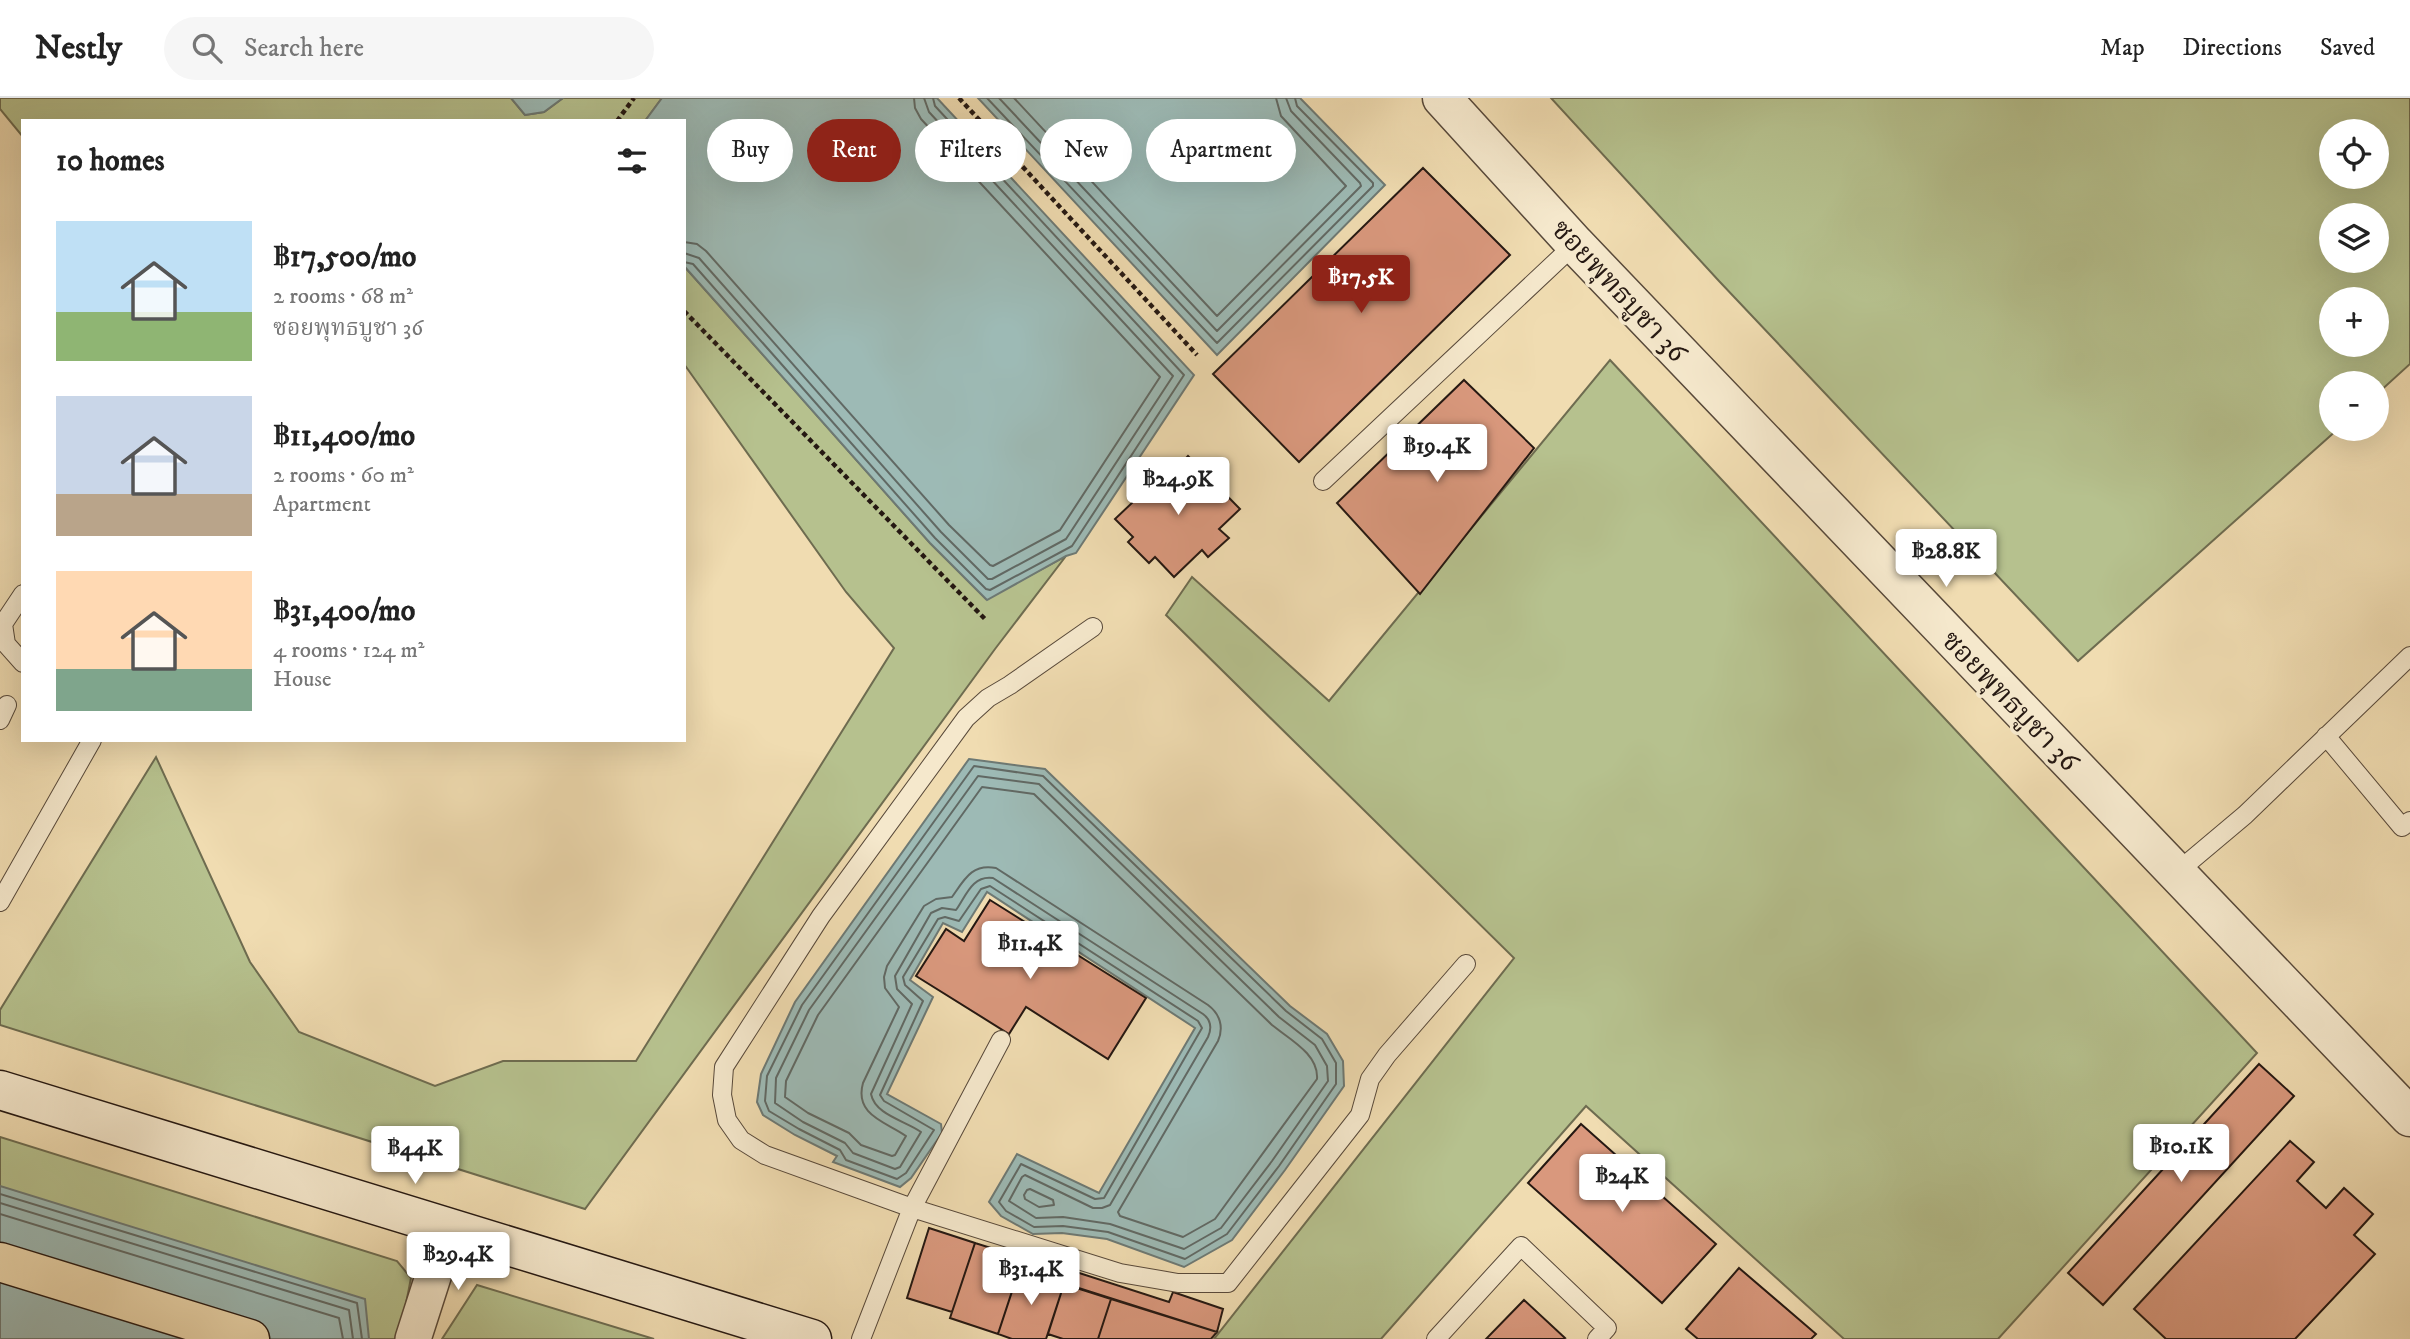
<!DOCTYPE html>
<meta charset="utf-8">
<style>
:root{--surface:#fff;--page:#f6f6f6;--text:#222;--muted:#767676;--line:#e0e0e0;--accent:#8f2418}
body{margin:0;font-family:"IM FELL DW Pica","Noto Serif Thai",serif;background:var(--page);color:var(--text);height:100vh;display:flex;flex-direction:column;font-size:26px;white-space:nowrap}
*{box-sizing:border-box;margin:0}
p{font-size:23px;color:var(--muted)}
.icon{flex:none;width:38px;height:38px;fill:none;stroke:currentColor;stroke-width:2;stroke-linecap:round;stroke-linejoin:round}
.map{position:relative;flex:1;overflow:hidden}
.details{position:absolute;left:21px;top:21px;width:665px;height:623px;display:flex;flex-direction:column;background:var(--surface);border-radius:0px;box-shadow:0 7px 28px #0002}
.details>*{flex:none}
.hud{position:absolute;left:707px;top:21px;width:665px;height:63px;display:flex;gap:14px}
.tools{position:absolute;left:2319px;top:21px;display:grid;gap:14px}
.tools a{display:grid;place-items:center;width:70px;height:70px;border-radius:50%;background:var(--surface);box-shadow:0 7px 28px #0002;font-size:35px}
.price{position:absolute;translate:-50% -60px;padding:0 16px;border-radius:7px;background:#fff;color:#222;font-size:23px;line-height:46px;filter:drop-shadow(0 2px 4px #0008)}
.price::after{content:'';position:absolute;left:50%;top:42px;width:21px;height:16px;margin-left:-10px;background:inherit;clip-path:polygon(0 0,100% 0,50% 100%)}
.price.on{background:var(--accent);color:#fff}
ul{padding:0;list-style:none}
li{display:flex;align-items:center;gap:21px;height:175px;padding:0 35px}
li span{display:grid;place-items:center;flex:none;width:196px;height:140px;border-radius:0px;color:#555}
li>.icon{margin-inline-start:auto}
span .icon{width:84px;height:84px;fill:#fffc;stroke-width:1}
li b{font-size:30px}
h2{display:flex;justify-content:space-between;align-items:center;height:84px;padding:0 35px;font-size:30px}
.pill{padding:0 24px;border-radius:32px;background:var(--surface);box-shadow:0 7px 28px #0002;font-size:24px;line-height:63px}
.pill.on{background:var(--accent);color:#fff}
header{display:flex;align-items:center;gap:42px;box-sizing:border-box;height:98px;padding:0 35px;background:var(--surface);border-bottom:2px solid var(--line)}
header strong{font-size:33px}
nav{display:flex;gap:38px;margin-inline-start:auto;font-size:24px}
.search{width:490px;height:63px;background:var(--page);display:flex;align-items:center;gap:18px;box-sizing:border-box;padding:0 24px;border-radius:38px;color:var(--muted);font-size:26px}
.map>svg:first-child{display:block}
.green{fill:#b6c18e;stroke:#6e6c50;stroke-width:2;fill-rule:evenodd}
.water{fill:#9dbab5;stroke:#6d7974;stroke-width:2}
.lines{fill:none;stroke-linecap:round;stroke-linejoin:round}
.shore{stroke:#616964;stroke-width:2}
.building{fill:#d9987d;stroke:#251812;stroke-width:2}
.service-casing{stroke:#58493a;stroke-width:20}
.minor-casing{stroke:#58493a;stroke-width:38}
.tertiary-casing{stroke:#58493a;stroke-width:41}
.secondary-casing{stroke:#251812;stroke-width:41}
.motorway-casing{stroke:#251812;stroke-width:41}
.path{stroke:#251812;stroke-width:4.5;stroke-dasharray:5 3.5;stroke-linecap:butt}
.service{stroke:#f5e8cc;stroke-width:18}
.minor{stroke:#f5e8cc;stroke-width:35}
.tertiary{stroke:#f5e8cc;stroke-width:38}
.secondary{stroke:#f5e8cc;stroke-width:38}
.motorway{stroke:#f0dcb1;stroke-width:38}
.labels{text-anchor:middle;stroke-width:7;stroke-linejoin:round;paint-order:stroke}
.street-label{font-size:28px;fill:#251812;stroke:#f5e8cc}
</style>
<header>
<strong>Nestly</strong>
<div class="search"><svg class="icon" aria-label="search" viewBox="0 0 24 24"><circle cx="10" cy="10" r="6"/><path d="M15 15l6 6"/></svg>Search here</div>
<nav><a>Map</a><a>Directions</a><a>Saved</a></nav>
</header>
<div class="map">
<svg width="2410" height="1241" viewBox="0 0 2410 1241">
<rect width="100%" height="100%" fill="#f0dcb1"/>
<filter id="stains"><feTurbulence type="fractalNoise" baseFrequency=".00286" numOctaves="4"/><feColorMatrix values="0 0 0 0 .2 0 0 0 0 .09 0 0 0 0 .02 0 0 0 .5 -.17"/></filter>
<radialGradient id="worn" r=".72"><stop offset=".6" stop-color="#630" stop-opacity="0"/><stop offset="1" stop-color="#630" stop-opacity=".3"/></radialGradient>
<path class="green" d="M0,0H511L525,17L544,14L563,0H662L645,23H23V39L0,11Z
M1551,0H2410V266L2377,296L2376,285H2331V331H2338L2078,563L1719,183ZM2376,33V79H2331V33ZM2376,117V163H2331V117ZM2331,201H2376V247H2331Z
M684,168L930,445L986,501L1066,458L995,551L585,1111L0,927V912L156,659L250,864L299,934L435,988L503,963H636L894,550L846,494L684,266Z
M1610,262L2257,955L1998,1241H1844L1586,1008L1381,1241H1214L1514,860L1166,517L1192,479L1329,603Z
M0,1039L397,1163L411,1180L399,1241H0Z
M477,1187L654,1241H442Z"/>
<path class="water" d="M511,0H563L544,14L525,17Z
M662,0H937L1194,277L1076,455L1066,458L987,502L930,445L684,168V23H645Z
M978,0H1300L1385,87L1217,257Z
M969,661L1045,671L1290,908L1327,936L1343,963L1344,988L1285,1072L1232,1142L1184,1169L1107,1141L1062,1135L1033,1136L1001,1118L989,1104L1017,1056L1099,1095L1195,930L987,794L962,834L943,825L910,882L933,899L887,996L941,1026L942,1035L911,1080L900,1089L833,1064L837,1058L795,1037L763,1017L757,1004L761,976L795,904Z
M0,1088L365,1201L369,1241H0Z"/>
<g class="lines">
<path class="shore" d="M987,0L1217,245L1373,88V85L1297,8L1295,0
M999,0L1217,233L1361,88L1360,85L1291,13L1286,0
M1014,0L1217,218L1346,88L1281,18L1276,0
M684,144L697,146L706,153L949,427L990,467L993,468L1060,432L1160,279L921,21L915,10L914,0
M684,155L699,160L941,434L988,481H992L1066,441L1173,278L929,14L924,0
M684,164L693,166L935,440L986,491L990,492L1072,448L1184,277L935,8L933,0
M974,668L1043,678L1286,913L1322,941L1336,965V986L1279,1068L1227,1136L1185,1161L1108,1134L1063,1128L1034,1129L1006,1113L999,1104L1021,1066L1095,1101L1104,1100L1202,930L1198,923L990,788L981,791L959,823L945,819L938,821L903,879L905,887L923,903L880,997L884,1003L934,1032L906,1075L897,1081L846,1062L840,1052L799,1031L769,1013L765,1003L767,978L802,907Z
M978,678L1039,686L1279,919L1315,947L1327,968L1328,983L1272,1063L1221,1130L1184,1151L1110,1126L1063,1119L1036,1120L1009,1103L1022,1079L1025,1077L1093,1110H1102L1110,1107L1208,939C1212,930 1211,922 1203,916L993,780C972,777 966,798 956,812L942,810L931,815L895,878L897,891L912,906L871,996C875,1017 906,1023 921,1034L900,1069L895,1071L853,1055L845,1045L803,1024L775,1005L776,980L809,912Z
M982,689L1034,696L1272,927C1289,941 1319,956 1317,981L1215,1121L1183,1139L1120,1118L1118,1114L1218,943C1224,929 1220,916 1208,907L996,770C972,765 964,782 952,799L936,801L924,808L887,868L884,879L885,890L899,909L863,985C854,1017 886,1024 906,1038L895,1057L892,1058L861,1047L849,1035L808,1015L785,999L786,983L818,917Z
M1030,1091L1053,1102L1054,1107L1039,1109L1025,1101L1024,1097L1027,1092Z
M0,1096L357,1205L362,1241
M0,1105L349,1212L353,1241
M0,1116L339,1220L343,1241"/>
</g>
<path class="building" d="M1423,70L1510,157L1299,364L1213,276Z
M1464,282L1534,350L1420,496L1337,405Z
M1188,358L1240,411L1219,431L1229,440L1208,459L1202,452L1174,479L1155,459L1149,465L1128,444L1133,439L1115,421L1171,368L1176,371Z
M990,802L1146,900L1108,961L1026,909L1009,936L916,878L946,831L964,843Z
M2259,966L2294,998L2103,1207L2068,1175Z
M1581,1026L1716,1146L1662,1205L1528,1085Z
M2290,1043L2314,1064L2297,1083L2326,1110L2344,1090L2373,1116L2354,1137L2375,1156L2295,1241H2166L2134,1211Z
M929,1130L975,1145L952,1214L907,1200Z
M975,1145L1023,1160L998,1236L950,1220Z
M1739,1170L1816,1236L1811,1241H1698L1686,1231Z
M1019,1172L1064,1186L1046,1241H1012L998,1236Z
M1070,1172L1169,1204L1173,1194L1223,1211L1217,1234L1066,1186Z
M1064,1186L1111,1201L1098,1241H1063L1048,1236Z
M1111,1201L1217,1234L1211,1241H1098Z
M1524,1202L1565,1240L1563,1241H1486Z"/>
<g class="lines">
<defs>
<path id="service" d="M1323,383L1575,146
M23,496L3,526L6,546L23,565
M1093,529L1010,587L988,600L966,620L821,818L724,969L722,997L727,1022L741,1042L765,1057L912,1110L1120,1175L1178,1185H1228L1360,1017L1370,981L1387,957L1466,866
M0,622L7,607
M2326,638L2402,729L2410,723
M2176,775L2245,717L2410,558
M0,804L92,642
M861,1241L912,1110L1001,942
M1436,1241L1521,1148L1607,1230L1597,1241"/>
<path id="minor" d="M413,1241L449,1129"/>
<path id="tertiary" d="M1442,0L1575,146L2410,1019"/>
<path id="secondary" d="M0,992L812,1241"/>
<path id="motorway" d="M0,1164L250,1241"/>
</defs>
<use href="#service" class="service-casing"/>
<use href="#minor" class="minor-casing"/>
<use href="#tertiary" class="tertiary-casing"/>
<use href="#secondary" class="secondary-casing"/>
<use href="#motorway" class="motorway-casing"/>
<path class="path" d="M959,0L1197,257
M617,23L634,0
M684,213L985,521"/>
<use href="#service" class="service"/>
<use href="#minor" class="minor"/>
<use href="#tertiary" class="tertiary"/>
<use href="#secondary" class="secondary"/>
<use href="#motorway" class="motorway"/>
</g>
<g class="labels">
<g class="street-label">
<text transform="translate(1620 192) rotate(47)" y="10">ซอยพุทธบูชา 36</text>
<text transform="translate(2011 602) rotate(46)" y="10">ซอยพุทธบูชา 36</text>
</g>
</g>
<rect width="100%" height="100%" filter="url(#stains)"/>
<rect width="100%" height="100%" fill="url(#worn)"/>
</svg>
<div class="tools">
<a><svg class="icon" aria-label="locate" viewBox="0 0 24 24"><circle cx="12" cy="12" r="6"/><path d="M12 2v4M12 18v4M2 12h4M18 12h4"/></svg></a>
<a><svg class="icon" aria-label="layers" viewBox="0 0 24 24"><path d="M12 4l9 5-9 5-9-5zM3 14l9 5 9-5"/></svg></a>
<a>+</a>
<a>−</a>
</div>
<b class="price on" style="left:1361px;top:217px">฿17.5K</b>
<b class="price" style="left:1437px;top:386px">฿19.4K</b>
<b class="price" style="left:1178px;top:419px">฿24.9K</b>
<b class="price" style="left:1946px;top:491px">฿28.8K</b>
<b class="price" style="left:1030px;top:883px">฿11.4K</b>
<b class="price" style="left:2181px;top:1086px">฿10.1K</b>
<b class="price" style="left:415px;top:1088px">฿44K</b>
<b class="price" style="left:1622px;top:1116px">฿24K</b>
<b class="price" style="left:458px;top:1194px">฿29.4K</b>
<b class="price" style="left:1031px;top:1209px">฿31.4K</b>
<div class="hud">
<a class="pill">Buy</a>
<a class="pill on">Rent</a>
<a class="pill">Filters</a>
<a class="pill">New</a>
<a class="pill">Apartment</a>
</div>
<section class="details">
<h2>10 homes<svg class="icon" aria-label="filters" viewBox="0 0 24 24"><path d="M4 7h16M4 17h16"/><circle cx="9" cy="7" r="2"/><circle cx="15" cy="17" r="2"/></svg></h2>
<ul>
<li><span style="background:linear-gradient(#bfe0f5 65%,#8fb573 0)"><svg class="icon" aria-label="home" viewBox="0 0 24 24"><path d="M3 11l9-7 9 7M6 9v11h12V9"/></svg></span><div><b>฿17,500/mo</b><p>2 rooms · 68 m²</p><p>ซอยพุทธบูชา 36</p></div></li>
<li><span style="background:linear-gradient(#c9d6e8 70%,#b9a48a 0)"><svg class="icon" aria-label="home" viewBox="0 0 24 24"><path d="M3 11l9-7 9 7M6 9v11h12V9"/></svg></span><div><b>฿11,400/mo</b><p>2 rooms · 60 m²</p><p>Apartment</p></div></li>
<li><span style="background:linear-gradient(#ffd9b3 70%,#7fa58c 0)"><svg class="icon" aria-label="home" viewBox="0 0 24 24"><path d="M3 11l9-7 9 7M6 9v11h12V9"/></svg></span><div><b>฿31,400/mo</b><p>4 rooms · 124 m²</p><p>House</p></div></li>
</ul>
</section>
</div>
